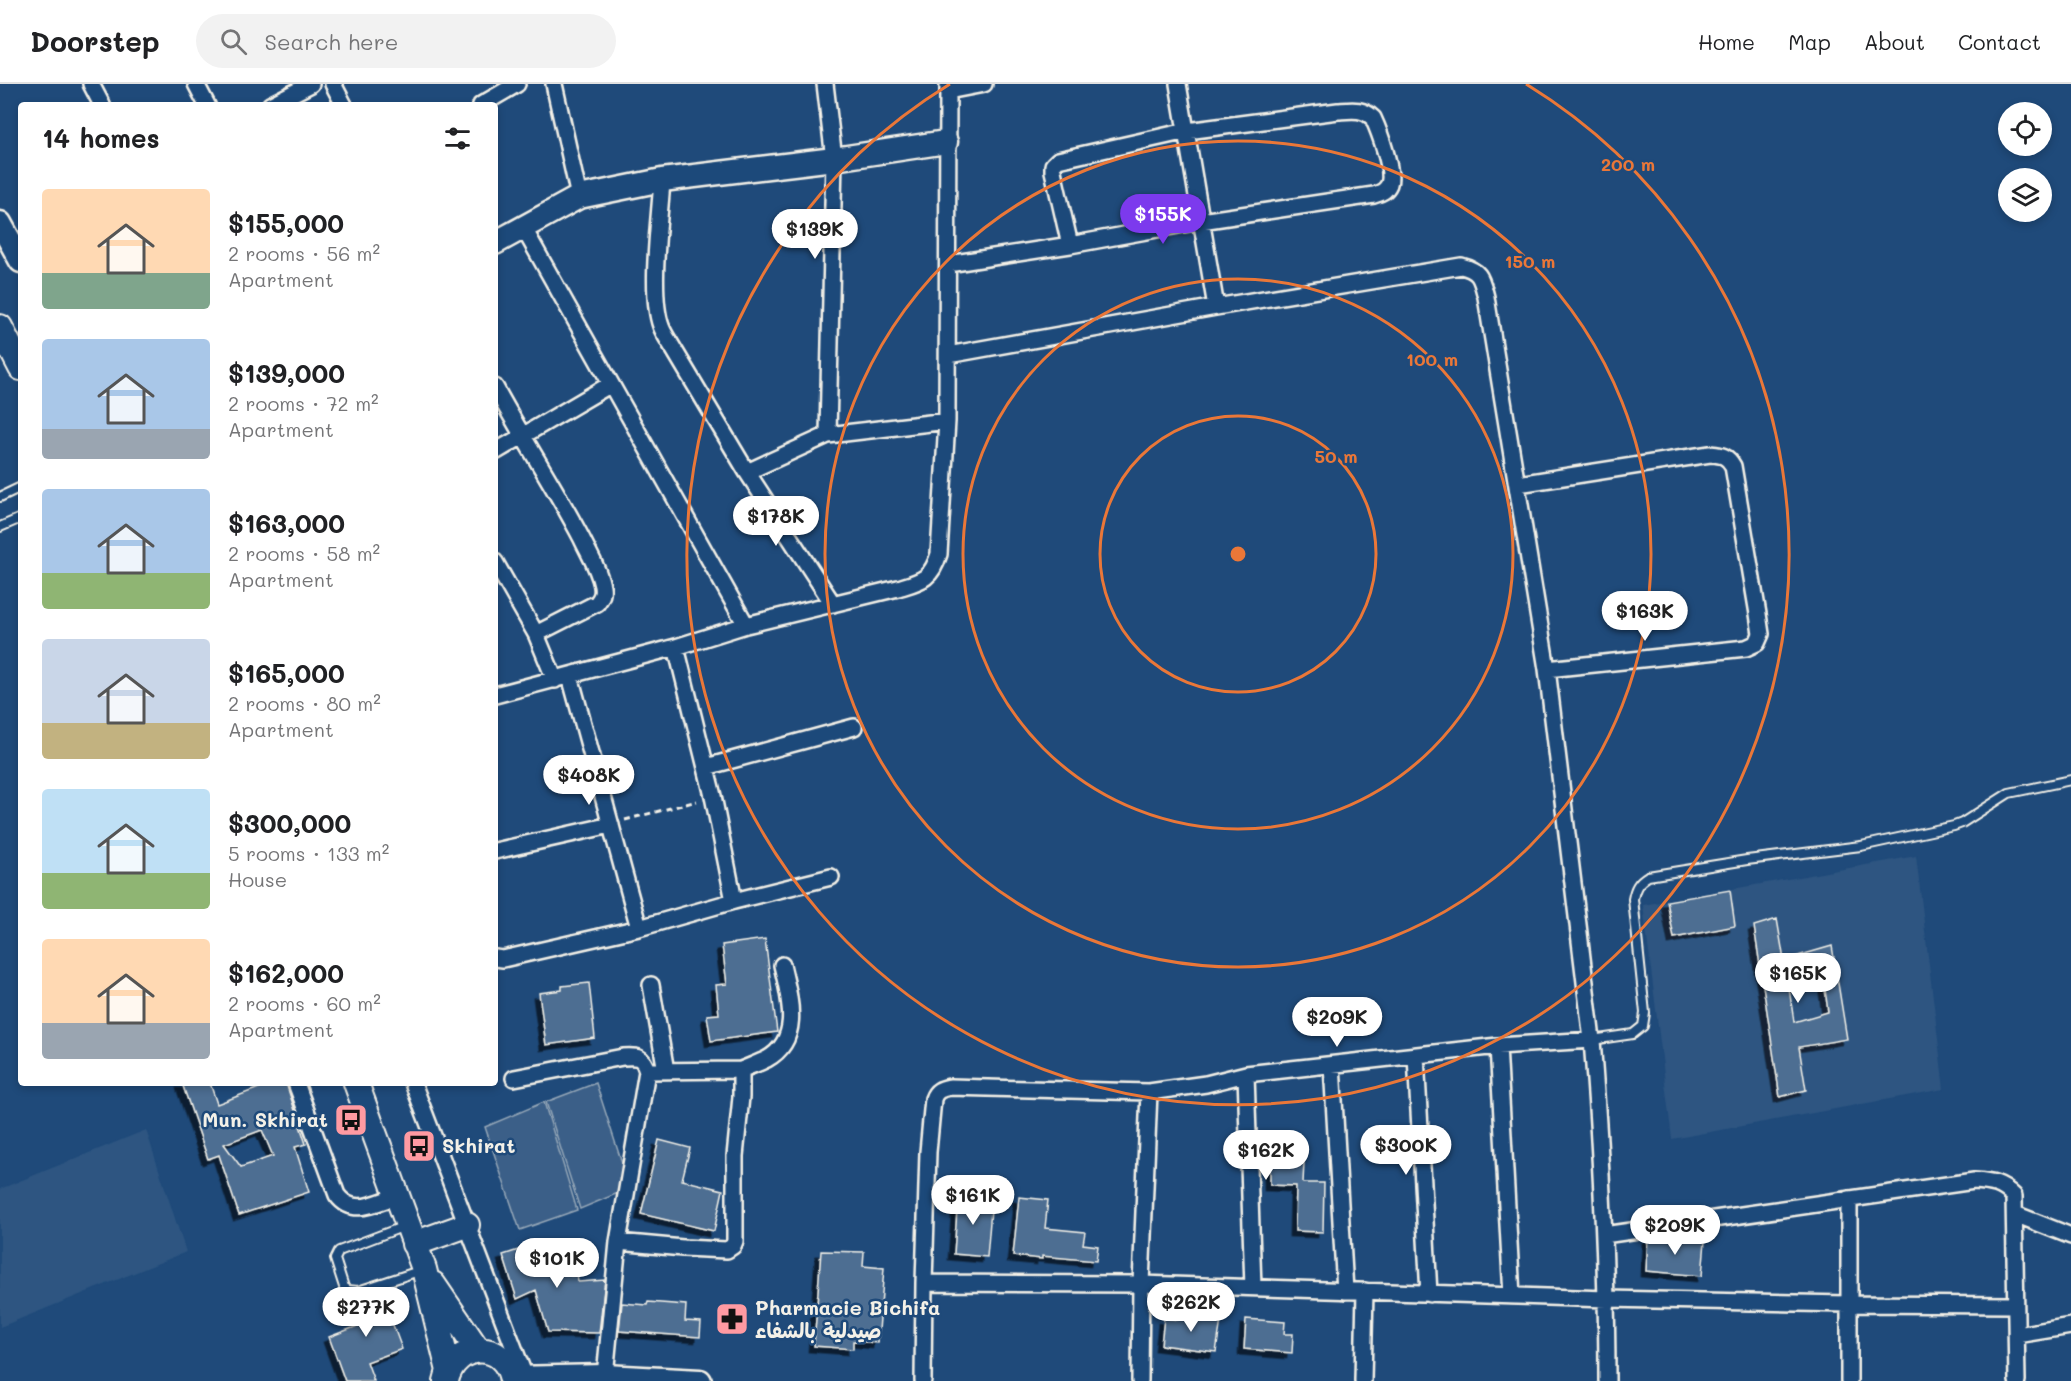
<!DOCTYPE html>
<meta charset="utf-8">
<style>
:root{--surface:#fff;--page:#f2f2f2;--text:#202124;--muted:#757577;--line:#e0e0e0;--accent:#7c3aed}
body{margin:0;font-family:Mali,"Playpen Sans Arabic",sans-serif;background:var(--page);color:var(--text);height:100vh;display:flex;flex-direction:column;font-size:22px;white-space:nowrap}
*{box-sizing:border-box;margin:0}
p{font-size:20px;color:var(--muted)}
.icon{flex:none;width:33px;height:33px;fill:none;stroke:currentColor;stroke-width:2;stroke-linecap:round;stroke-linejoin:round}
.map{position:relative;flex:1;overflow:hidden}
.sheet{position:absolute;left:18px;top:18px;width:480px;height:984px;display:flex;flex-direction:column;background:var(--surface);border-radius:6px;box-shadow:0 3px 9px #0003}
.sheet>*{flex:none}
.tools{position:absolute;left:1998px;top:18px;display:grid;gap:12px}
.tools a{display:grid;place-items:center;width:54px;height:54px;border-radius:50%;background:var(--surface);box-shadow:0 3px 9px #0003;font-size:30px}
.price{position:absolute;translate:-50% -51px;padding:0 14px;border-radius:21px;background:#fff;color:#222;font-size:20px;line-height:39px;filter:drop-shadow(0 2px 3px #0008)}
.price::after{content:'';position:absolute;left:50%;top:36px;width:18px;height:14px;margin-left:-9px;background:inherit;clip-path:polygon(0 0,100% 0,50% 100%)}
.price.selected{background:var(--accent);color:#fff}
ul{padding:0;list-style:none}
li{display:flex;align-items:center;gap:18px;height:150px;padding:0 24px}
li span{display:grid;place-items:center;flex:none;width:168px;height:120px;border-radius:6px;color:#555}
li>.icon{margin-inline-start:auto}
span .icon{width:72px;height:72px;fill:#fffc;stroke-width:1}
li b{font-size:26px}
h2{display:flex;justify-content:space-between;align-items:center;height:72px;padding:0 24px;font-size:26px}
header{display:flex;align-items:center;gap:36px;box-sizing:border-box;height:84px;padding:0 30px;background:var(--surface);border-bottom:2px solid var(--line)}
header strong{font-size:28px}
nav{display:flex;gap:33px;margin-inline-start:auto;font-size:21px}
.search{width:420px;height:54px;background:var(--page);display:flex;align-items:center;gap:15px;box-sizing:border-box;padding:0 21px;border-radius:33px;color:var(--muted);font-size:22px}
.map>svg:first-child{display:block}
.built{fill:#2d5581}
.green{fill:#3a5f88;stroke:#97a8b8;stroke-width:1.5}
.building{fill:#4d6e92;stroke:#f4f1e8;stroke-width:1.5;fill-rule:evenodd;filter:url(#shadow)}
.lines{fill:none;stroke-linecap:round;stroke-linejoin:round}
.lane-casing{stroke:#f4f1e8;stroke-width:12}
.street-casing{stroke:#f4f1e8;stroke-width:20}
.secondary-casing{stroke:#f4f1e8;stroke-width:27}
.primary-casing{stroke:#f4f1e8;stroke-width:28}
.path{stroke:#f4f1e8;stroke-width:3;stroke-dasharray:6 4.5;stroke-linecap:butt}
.lane{stroke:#1f4a7a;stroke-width:8}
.street{stroke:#1f4a7a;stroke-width:15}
.secondary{stroke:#1f4a7a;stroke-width:22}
.primary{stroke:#1f4a7a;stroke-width:24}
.ring{fill:none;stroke:#ea7738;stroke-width:3}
.labels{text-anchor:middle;stroke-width:5;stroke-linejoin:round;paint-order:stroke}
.poi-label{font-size:20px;font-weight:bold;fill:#f4f1e8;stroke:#1f4a7a;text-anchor:start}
.centre{fill:#ea7738;stroke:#1f4a7a;stroke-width:3}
.ring-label{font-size:18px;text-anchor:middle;font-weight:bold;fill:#ea7738;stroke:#1f4a7a;stroke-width:5;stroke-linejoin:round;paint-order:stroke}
</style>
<header>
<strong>Doorstep</strong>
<div class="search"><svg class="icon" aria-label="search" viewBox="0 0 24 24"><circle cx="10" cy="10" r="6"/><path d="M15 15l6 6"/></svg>Search here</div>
<nav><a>Home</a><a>Map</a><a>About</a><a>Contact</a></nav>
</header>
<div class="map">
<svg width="2071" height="1297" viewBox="0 0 2071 1297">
<defs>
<filter id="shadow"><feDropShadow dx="-5.5" dy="5.5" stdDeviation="0" flood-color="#0009"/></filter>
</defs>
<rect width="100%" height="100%" fill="#1f4a7a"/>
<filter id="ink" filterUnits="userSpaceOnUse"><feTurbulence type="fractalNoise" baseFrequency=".0167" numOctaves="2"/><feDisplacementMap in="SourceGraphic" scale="12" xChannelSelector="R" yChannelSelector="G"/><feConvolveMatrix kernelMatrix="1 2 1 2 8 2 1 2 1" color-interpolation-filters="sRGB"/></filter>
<g filter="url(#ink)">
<path class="built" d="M1916,772L1944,1005L1672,1055L1643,821Z
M146,1046L186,1168L0,1243V1105Z"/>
<path class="green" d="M596,999L630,1104L580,1125L546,1018Z
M544,1018L577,1126L520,1146L485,1043Z"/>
<path class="building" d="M1730,806L1735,842L1674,854L1667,817Z
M1777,835L1784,876L1832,862L1847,955L1799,963L1806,1006L1780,1013L1754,842ZM1824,897L1828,928L1794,938L1789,904Z
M765,855L777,948L711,957L707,931L719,930L716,901L727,900L722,861Z
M589,899L595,954L546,961L539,909L562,906V902Z
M182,999H210L217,1020L264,1002L263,999H286L306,1060L295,1063L309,1108L239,1131L219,1071L208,1075ZM262,1046L273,1072L241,1083L224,1060Z
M659,1056L690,1064L682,1096L723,1106L714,1147L641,1130Z
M1270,1077L1304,1078L1303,1099H1324L1323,1148L1295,1147L1296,1102L1270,1101Z
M958,1112L992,1114L987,1173L954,1170Z
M1019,1113L1048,1116L1045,1144L1085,1148L1083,1160L1098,1162L1096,1177L1042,1172V1175L1013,1172Z
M1657,1153L1705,1157L1702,1192L1646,1187L1648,1154Z
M561,1156L571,1192L577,1191L578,1198L605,1196L599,1249L548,1248L536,1206L517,1215L503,1171L531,1162L533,1167Z
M821,1167L864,1168L863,1182L884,1184L878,1259L853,1257V1265L814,1262Z
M380,1206L402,1265L367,1278L374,1297H345L329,1253L360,1241L351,1215Z
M648,1218L686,1221L685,1237L701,1238L700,1253L619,1247L622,1219L647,1221Z
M1179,1231L1221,1236L1216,1268L1161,1261L1164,1234L1178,1236Z
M1246,1235L1285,1238L1284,1250H1293L1292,1269L1244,1265Z"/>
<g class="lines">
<defs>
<path id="lane" d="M0,413L21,403
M0,443L21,434
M1592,956L1633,950L1643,942L1645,929L1633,815C1635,804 1638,798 1648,792L1747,776L1861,762L1954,742L1962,739L2009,709L2071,696
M405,1142L339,1167L335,1175L344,1203L348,1206L358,1207L422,1186"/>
<path id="street" d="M91,0L102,21
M196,0L207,21
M333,0L344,21
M554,0L579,113
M825,0L834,75L828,351
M1178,0L1216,223
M948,7L984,0
M270,21L311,0
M481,21L517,0
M662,96C660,133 649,209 661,242C663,248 667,254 670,259L747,388L833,520
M523,143L746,541
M948,180L1070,161L1201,137L1374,111C1381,109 1386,107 1389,100C1394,87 1379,47 1373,34C1363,24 1352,26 1338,27L1187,47L1058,76L1053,81V87L1070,161
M948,271L1216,223L1461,182C1481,187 1481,194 1486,213L1547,585L1592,956
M495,303C523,355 555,403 582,455C589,470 599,485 602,502C603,509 602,513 597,519L536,550L495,478
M495,368L611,300
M747,388L828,351L947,337
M1518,400L1710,370C1721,371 1727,371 1733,382L1758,530L1761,550L1757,559L1746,564L1547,585
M536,550L555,596
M570,592L639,844
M495,611L676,563L746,541L898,504C921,497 931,496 939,470L947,337L948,0
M706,683L854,643
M495,767L611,741
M734,817L831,793
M495,874L503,875L639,844L734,817L713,712L676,563
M651,901L666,987
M1498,962L1512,1212
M1416,972L1429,1210
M1332,981L1345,1207
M741,986C750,982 759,979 767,975C803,955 789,912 782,881
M1246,990L1253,1204
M514,994L623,973C637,972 643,972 647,987
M296,999L337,1111C353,1133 375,1119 397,1112
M413,999L525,1293
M1849,1115V1297
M2015,1130L2071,1152
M1604,1151L1974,1097C1992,1098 2002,1100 2014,1112L2017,1297
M924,1199L928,1068L933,1015C936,1006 941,1005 950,1003L1149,1008L1206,1000L1246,990L1498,962L1592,956C1601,1070 1607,1183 1607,1297
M2017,1251L2071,1242
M605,1292L618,1158L647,987L741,986V1013L735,1072V1157L733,1162L727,1166L683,1164L618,1158
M923,1297L924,1199L1141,1200L1607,1215L1848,1220L2015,1221
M1140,1297L1141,1200L1149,1008
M1363,1297L1365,1207"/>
<path id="secondary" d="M0,139L21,177
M495,159L579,113L662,96L834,75L946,58
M512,1294L605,1292L700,1297"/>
<path id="primary" d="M0,243L21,284
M356,999L424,1185L449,1287
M414,1160L467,1141
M433,1200L478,1266
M446,1297C454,1257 507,1256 512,1297"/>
</defs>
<use href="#lane" class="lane-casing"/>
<use href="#street" class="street-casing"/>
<use href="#secondary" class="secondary-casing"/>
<use href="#primary" class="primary-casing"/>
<path class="path" d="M625,736L697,717"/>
<use href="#lane" class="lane"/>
<use href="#street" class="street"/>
<use href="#secondary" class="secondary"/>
<use href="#primary" class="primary"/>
</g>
</g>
<g class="ring">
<circle cx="1238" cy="470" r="138"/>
<circle cx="1238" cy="470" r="275"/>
<circle cx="1238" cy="470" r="413"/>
<path d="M1526 0A551 551 0 1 1 950 0"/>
</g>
<defs>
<symbol id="bus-square" viewBox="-11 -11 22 22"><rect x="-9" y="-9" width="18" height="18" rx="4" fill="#ff9aa2" stroke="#1f4a7a"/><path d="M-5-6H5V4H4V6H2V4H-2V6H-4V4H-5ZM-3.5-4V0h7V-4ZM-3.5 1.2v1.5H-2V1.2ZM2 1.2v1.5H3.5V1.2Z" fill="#111"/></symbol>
<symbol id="pharmacy-square" viewBox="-11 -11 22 22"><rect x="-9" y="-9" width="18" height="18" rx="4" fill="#ff9aa2" stroke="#1f4a7a"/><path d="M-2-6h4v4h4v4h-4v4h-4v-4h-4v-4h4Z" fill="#111"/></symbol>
</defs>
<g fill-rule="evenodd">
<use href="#bus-square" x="332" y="1017" width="38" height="38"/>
<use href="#bus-square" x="400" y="1043" width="38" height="38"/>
<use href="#pharmacy-square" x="713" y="1216" width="38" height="38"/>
</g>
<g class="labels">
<g class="poi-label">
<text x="328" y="1043" text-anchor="end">Mun. Skhirat</text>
<text x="442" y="1069">Skhirat</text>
<text x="755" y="1231">Pharmacie Bichifa<tspan x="755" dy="23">صيدلية بالشفاء</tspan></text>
</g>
</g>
<circle cx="1238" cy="470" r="9" class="centre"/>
<g class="ring-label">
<text x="1628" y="87">200 m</text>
<text x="1530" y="184">150 m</text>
<text x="1432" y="282">100 m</text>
<text x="1336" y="379">50 m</text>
</g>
</svg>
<div class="tools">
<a><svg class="icon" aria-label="locate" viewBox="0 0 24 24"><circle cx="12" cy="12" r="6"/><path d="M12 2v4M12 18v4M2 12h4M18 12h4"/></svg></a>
<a><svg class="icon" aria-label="layers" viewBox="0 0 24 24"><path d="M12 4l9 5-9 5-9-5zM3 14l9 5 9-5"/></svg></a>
</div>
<b class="price selected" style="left:1163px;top:161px">$155K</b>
<b class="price" style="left:815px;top:176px">$139K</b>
<b class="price" style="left:776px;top:463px">$178K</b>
<b class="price" style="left:1645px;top:558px">$163K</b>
<b class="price" style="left:589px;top:722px">$408K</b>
<b class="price" style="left:1798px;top:920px">$165K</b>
<b class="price" style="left:1337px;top:964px">$209K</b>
<b class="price" style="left:1406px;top:1092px">$300K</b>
<b class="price" style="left:1266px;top:1097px">$162K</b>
<b class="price" style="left:973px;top:1142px">$161K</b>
<b class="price" style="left:1675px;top:1172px">$209K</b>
<b class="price" style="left:557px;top:1205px">$101K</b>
<b class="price" style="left:1191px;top:1249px">$262K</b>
<b class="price" style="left:366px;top:1254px">$277K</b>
<section class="sheet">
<h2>14 homes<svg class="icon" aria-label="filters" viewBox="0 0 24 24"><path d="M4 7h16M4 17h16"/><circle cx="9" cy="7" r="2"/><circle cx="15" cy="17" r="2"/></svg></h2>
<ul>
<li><span style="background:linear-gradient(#ffd9b3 70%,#7fa58c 0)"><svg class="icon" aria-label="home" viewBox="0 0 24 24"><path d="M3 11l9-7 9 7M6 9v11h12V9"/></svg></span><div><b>$155,000</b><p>2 rooms · 56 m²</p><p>Apartment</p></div></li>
<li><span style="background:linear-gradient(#a9c7e8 75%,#9aa5b1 0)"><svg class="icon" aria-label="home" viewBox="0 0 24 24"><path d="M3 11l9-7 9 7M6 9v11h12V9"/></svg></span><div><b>$139,000</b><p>2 rooms · 72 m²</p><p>Apartment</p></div></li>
<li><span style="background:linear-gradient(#a9c7e8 70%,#8fb573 0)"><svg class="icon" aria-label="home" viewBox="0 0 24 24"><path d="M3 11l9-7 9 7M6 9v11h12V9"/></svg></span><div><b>$163,000</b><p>2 rooms · 58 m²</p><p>Apartment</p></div></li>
<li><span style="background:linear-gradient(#c9d6e8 70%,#c2b280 0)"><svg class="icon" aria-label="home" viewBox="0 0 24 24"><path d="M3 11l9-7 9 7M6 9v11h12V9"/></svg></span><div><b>$165,000</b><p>2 rooms · 80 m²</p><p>Apartment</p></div></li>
<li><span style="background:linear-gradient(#bfe0f5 70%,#8fb573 0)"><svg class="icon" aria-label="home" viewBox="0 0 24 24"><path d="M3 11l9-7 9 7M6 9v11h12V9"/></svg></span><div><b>$300,000</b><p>5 rooms · 133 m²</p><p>House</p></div></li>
<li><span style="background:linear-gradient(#ffd9b3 70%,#9aa5b1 0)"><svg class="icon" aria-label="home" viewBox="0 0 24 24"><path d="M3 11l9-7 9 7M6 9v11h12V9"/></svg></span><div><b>$162,000</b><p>2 rooms · 60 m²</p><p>Apartment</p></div></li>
</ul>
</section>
</div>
